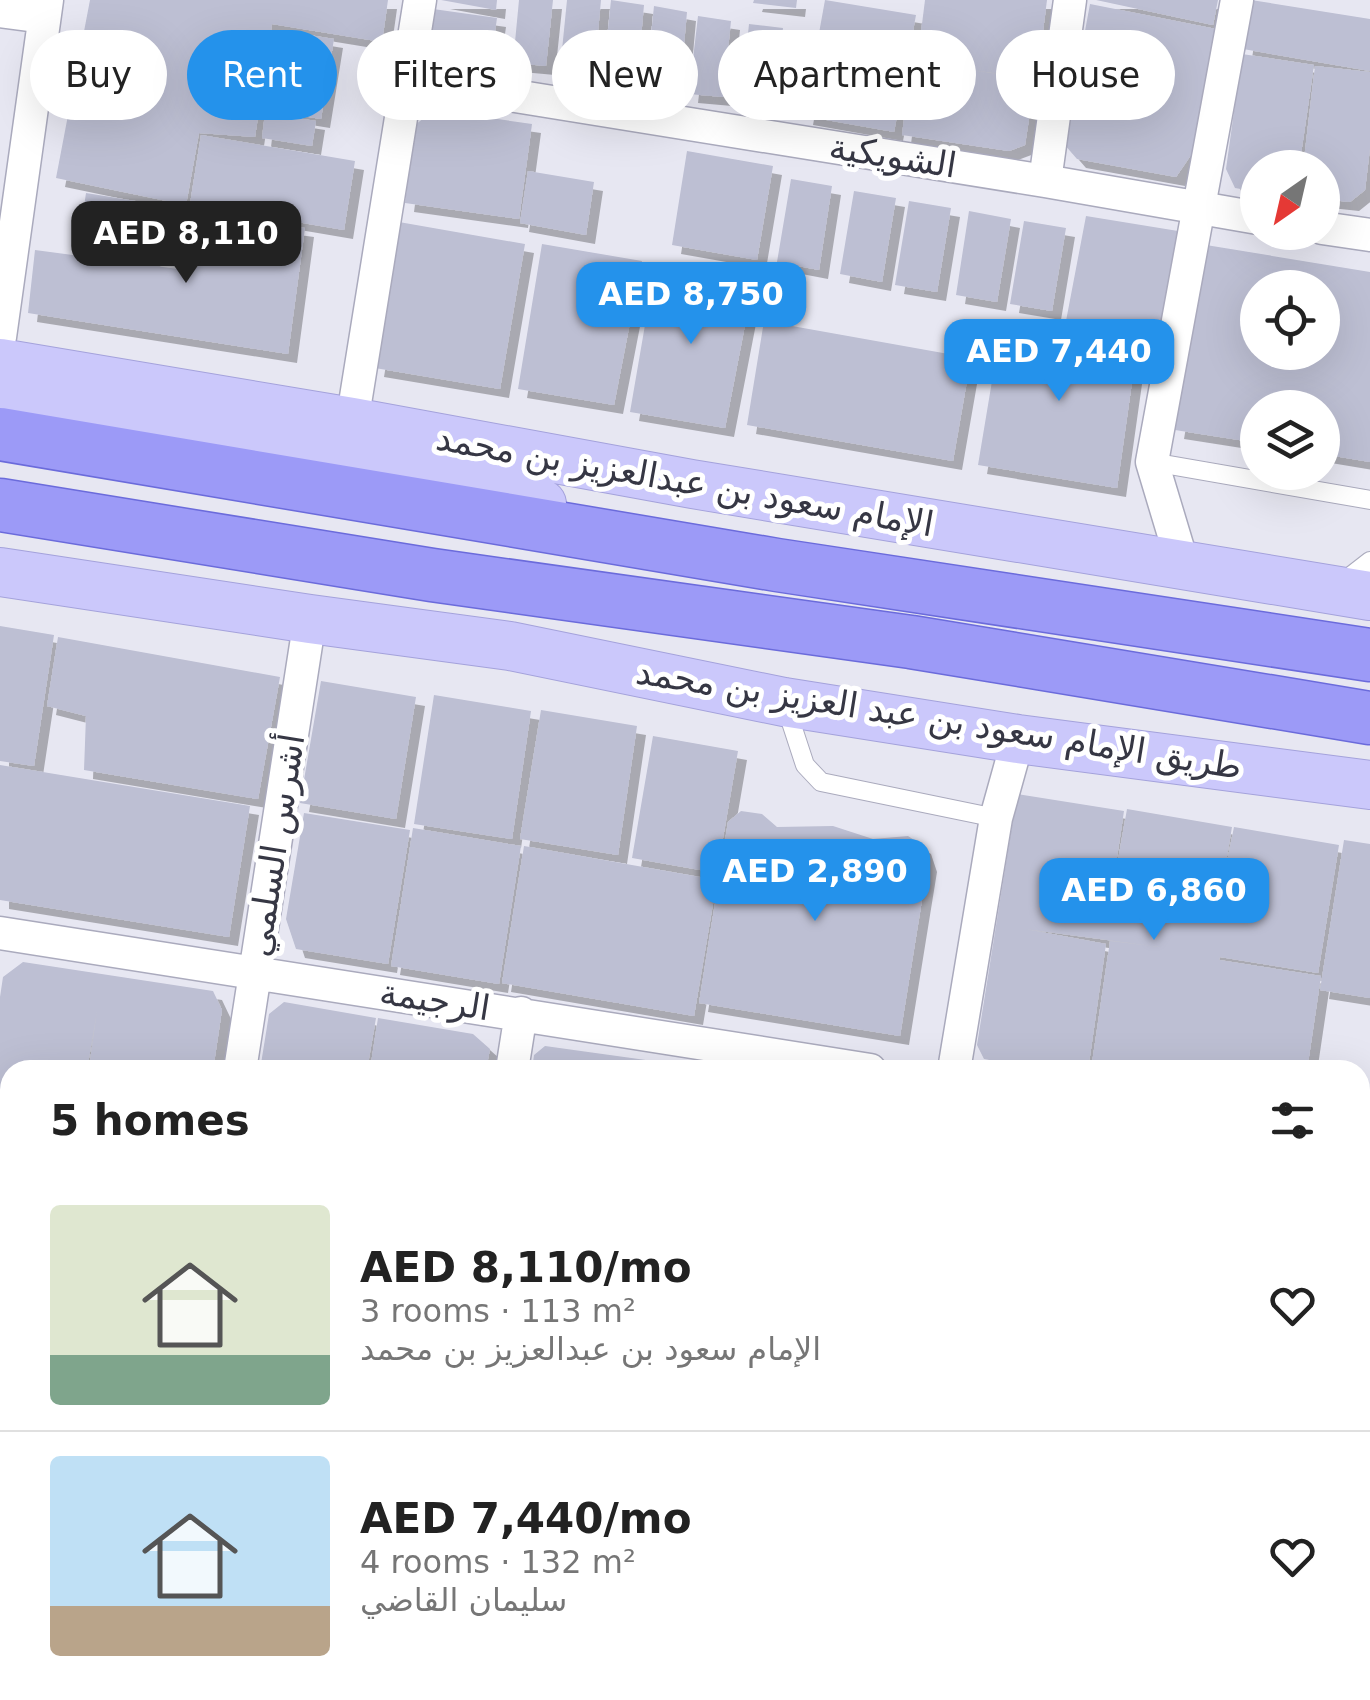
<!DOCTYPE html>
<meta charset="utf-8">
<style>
:root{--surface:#fff;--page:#f6f6f6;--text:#222;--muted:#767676;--line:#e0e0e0;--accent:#2492eb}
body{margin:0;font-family:"DejaVu Sans","Noto Sans Arabic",sans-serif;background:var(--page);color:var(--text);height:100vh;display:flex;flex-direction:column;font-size:38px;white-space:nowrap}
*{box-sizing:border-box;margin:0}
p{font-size:32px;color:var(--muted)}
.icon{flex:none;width:55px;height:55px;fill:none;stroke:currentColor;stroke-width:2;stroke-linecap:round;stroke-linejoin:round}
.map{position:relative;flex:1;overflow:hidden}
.sheet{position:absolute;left:0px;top:1060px;width:1370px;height:640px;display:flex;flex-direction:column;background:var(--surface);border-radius:30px 30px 0 0;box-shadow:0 10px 40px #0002}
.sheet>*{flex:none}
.banner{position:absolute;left:30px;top:30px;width:1310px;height:90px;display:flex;gap:20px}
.needle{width:65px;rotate:214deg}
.controls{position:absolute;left:1240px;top:150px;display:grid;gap:20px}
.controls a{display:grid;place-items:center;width:100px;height:100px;border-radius:50%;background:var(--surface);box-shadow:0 10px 40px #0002;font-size:50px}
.price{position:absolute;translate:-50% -85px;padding:0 22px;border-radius:20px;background:var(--accent);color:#fff;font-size:32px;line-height:65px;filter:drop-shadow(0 2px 5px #0008)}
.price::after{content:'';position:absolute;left:50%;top:60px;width:30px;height:22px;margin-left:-15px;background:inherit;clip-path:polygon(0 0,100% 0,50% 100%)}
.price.selected{background:#222;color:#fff}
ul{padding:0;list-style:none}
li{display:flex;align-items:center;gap:30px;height:250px;padding:0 50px}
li+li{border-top:2px solid var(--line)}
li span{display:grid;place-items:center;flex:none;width:280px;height:200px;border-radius:10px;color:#555}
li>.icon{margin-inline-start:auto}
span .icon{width:120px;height:120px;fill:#fffc;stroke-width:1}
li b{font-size:42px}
h2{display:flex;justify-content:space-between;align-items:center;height:120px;padding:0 50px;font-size:42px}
.tag{padding:0 35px;border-radius:45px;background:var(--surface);box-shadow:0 10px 40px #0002;font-size:35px;line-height:90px}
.tag.selected{background:var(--accent);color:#fff}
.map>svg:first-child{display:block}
.building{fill:#bdbfd3;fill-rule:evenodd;filter:url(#shadow)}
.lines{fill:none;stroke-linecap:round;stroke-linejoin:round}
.lane-casing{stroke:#aaaabd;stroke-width:20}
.street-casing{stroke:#aaaabd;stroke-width:35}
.secondary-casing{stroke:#a4a2db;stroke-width:50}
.primary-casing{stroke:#6b6bdb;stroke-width:55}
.lane{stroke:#fff;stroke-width:18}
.street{stroke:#fff;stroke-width:32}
.secondary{stroke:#cbc8fb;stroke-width:48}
.primary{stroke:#9c9af7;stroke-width:52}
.labels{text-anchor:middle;stroke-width:10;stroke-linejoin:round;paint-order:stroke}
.street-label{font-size:35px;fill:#363744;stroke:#fff}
</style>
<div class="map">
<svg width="1370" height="1700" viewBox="0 0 1370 1700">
<defs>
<filter id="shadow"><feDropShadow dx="9" dy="9" stdDeviation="0" flood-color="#0004"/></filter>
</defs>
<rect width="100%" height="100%" fill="#e7e7f2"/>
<path class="building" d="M90,0H388L382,42L272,24L255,137L199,133L186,205L56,178Z
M441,0H497L496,10Z
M519,0H553L546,66L513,63Z
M567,0H601L594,74L560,70Z
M611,0L644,5L637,81L603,77Z
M754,0H797L796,8L753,3Z
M825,0L916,15L894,132L804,116Z
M925,0H1047L1037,78L971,70L1035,80L1025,145L1009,151L902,135L911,63L917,64Z
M1096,0H1218L1213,25Z
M1251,0L1370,19V71L1243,49Z
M1090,4L1216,29L1193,152L1176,177L1077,159L1064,144Z
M654,6L687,12L680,88L646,84Z
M426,8L497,18L492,53L421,43Z
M698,16L731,21L723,97L689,94Z
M749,24L783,28L775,103L741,100Z
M278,30L334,39L321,119L265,110Z
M1242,54L1314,65L1299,168H1258V192L1235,188L1226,169Z
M1315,66L1370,72V148L1365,190L1350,202L1322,199V168H1303Z
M434,110L532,124L519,219L405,203L415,125Z
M265,113L316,121L312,146L262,138Z
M201,135L355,161L344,230L190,204Z
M687,151L773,166L757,260L672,245Z
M528,171L594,182L586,235L520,223Z
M791,179L832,186L819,270L777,262Z
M854,191L896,198L882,282L840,274Z
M86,193L160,205L151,259L78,247Z
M909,201L951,208L937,292L895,285Z
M969,211L1011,219L997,302L956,295Z
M185,212L305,228L288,354L28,313L35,250L178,269Z
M1086,216L1178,231L1168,341L1066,321Z
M1024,221L1066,228L1052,311L1010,304Z
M399,222L525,244L500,389L375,368Z
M542,244L642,261L614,405L518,389Z
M1206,245L1370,272V462L1322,454V408H1258V443L1175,430ZM1258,288H1322V352H1258Z
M655,267L753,284L725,428L630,412Z
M764,321L971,358L953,461L747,425Z
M1002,321L1138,340L1117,488L978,465Z
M0,626L54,635L34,766L0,761Z
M58,637L280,677L258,799L84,770L86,716L47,706Z
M321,681L416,697L396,819L300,803Z
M434,695L531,711L512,839L414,824Z
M541,710L637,726L618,855L520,839Z
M653,736L738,751L717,873L632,858Z
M0,765L250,806L229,937L0,900Z
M1017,794L1124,811L1108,917L1127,809L1232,827L1222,886L1234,827L1339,845L1318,973L1220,957L1219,960L1321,976L1307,1070H1091L1110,941L1160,947L1025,929L1106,944L1088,1070H1045L984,1059L977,1045Z
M741,811L762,814L777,827L833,826L873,839L908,836L922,845L928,863L900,1036L699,1003L728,822Z
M304,813L410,830L388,964L296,949L286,919Z
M413,828L521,846L499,984L391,966Z
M1344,840L1370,844V998L1320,990Z
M524,846L717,880L694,1016L502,983Z
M23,962L213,991L222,1010L213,1070L89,1068L97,1011L87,1070H10V1243L0,1241V997L3,977Z
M284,1002L376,1018L367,1070H260L269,1014Z
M378,1018L473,1034L490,1049L486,1070H370Z
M545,1046L653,1061L694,1070H532L534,1055Z
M0,1243L10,1244V1331L0,1329Z
M1360,1309L1370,1310V1420L1360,1418Z
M0,1333L10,1335V1424L0,1423Z
M0,1425L10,1426V1520L0,1518Z
M1360,1466L1370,1468V1579L1360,1578Z
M0,1552L10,1554L2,1613H0Z
M1360,1581L1370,1582V1693L1360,1692Z
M8,1587L10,1588V1690L0,1689V1635Z
M19,1690H119L117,1700H66Z
M121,1690H477L475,1700H120Z
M480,1690H598L596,1700H479Z
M852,1690H962L960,1700H850Z
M971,1690H1073L1079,1691L1078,1700H970Z"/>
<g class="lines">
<defs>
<path id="lane" d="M1152,462L1370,500
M1343,582L1370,561
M786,707L805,765L821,782L996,818"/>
<path id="street" d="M0,11L44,17
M409,79L1045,181L1258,218
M1045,181L1070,0
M1322,228L1370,235
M0,337L47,0
M352,422L420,0
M1183,565L1152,462L1237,0
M0,933L870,1070
M240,1070L310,619
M512,1070L521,1013
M954,1070L996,818L1018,739
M1360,1148L1370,1149
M1360,1441L1370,1443
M0,1534L10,1536
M1203,1690L1264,1700
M623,1700L625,1690
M785,1700L787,1690"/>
<path id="secondary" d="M0,363L352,422L692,484L1370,596
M0,398L437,477L542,504
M0,572L310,619L510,646L784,702L1018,739L1370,785"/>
<path id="primary" d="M0,434L777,565L1370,655
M0,505L432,575L911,642L1370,718"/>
</defs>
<use href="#lane" class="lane-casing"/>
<use href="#street" class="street-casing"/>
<use href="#secondary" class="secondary-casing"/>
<use href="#primary" class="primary-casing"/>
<use href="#lane" class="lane"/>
<use href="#street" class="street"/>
<use href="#secondary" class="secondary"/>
<use href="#primary" class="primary"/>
</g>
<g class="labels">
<g class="street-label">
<text transform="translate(893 156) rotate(9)" y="12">الشويكية</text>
<text transform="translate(685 481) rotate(10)" y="12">الإمام سعود بن عبدالعزيز بن محمد</text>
<text transform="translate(939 719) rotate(9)" y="12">طريق الإمام سعود بن عبد العزيز بن محمد</text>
<text transform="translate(275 845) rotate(-81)" y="12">أشرس السلمي</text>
<text transform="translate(435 1000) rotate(9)" y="12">الرجيمة</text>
</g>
</g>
</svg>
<div class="controls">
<a><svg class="needle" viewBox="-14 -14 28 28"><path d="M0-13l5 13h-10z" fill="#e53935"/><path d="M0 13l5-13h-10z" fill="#767676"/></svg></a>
<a><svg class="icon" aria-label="locate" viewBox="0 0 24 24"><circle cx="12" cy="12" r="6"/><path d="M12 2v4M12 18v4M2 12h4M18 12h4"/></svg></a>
<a><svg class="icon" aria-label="layers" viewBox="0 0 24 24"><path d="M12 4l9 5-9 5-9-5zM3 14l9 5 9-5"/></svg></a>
</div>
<b class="price selected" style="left:186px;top:286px">AED 8,110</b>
<b class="price" style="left:691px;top:347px">AED 8,750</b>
<b class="price" style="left:1059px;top:404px">AED 7,440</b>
<b class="price" style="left:815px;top:924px">AED 2,890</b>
<b class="price" style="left:1154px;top:943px">AED 6,860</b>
<div class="banner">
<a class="tag">Buy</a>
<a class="tag selected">Rent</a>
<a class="tag">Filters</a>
<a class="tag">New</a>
<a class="tag">Apartment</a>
<a class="tag">House</a>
</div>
<section class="sheet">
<h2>5 homes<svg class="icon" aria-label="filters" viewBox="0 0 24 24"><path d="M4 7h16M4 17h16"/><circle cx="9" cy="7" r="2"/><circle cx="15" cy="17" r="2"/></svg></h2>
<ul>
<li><span style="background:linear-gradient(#dfe7d0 75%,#7fa58c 0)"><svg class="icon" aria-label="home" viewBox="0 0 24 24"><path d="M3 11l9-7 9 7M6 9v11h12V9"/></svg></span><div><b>AED 8,110/mo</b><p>3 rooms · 113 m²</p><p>الإمام سعود بن عبدالعزيز بن محمد</p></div><svg class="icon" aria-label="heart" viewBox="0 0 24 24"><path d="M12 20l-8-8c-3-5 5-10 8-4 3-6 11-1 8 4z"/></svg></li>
<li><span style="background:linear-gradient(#bfe0f5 75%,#b9a48a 0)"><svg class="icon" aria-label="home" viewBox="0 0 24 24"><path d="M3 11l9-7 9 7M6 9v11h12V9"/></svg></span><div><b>AED 7,440/mo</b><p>4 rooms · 132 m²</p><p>سليمان القاضي</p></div><svg class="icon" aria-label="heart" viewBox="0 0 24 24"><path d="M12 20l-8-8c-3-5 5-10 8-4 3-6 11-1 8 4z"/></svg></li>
</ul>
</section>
</div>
